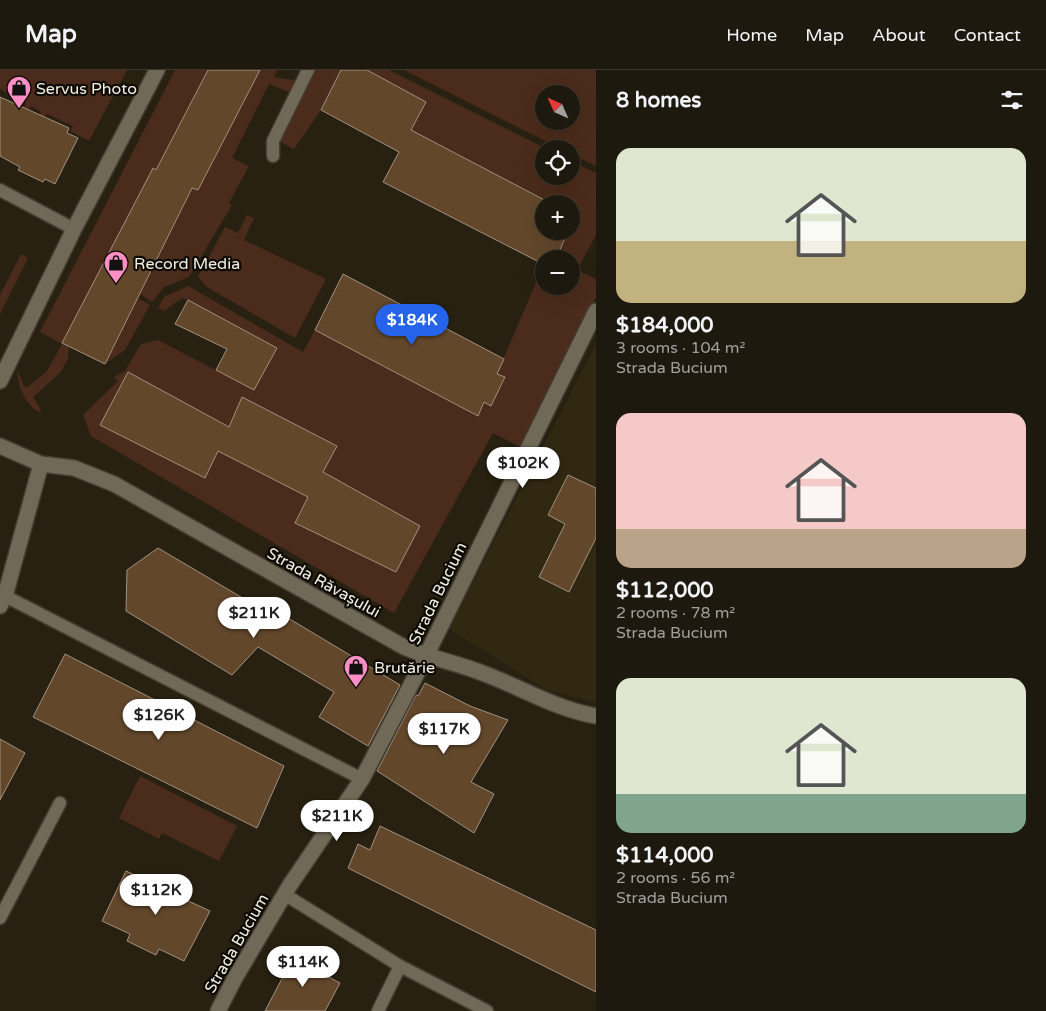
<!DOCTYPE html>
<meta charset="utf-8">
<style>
:root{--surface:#1e190e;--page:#2b261c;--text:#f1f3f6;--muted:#a1a09e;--line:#3c382e;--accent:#2563eb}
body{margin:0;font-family:"Varela Round",sans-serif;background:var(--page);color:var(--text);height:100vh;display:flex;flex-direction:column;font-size:19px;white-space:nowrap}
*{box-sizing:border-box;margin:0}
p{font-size:16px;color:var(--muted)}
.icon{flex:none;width:28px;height:28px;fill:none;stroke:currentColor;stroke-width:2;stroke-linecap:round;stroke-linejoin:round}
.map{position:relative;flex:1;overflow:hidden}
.panel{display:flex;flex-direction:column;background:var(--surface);width:450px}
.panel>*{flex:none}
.needle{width:32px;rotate:315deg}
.tools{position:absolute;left:535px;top:15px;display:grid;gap:10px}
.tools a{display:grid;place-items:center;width:45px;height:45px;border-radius:50%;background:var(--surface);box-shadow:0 5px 20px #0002,0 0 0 1px var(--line);font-size:25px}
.price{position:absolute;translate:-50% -42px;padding:0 11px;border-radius:18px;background:#fff;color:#222;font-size:16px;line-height:32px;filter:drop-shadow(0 1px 2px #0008)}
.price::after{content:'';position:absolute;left:50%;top:30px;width:15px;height:11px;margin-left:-8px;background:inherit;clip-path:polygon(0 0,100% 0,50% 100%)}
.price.on{background:var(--accent);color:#fff}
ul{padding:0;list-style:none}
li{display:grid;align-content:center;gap:10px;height:265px;padding:0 20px}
li span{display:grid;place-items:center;height:155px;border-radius:15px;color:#555}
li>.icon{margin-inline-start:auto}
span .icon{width:90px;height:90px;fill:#fffc;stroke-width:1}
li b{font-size:21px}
h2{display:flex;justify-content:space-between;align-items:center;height:60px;padding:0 20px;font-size:21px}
header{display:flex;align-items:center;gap:30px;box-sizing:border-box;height:70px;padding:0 25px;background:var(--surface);border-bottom:1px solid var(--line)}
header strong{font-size:24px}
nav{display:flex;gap:28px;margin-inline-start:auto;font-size:18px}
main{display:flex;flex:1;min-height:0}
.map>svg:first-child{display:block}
.built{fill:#312812}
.green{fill:#4b2b1b;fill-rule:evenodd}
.building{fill:#62472b;stroke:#a19182}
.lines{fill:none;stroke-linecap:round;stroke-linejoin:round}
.service-casing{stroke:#433d33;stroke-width:15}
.minor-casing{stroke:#433d33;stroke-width:18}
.service{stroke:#706957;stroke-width:12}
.minor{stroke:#706957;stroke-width:15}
.labels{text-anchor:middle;stroke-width:4.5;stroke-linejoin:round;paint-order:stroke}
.poi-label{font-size:16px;fill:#f3efe5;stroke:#0e0b05;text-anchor:start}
.street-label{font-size:16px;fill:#f3efe5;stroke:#0e0b05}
</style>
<header>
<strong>Map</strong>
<nav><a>Home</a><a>Map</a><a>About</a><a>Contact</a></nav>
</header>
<main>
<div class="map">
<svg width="596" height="941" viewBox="0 0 596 941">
<rect width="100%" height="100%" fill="#282112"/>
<path class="built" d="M596,274V633L547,620L449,559Z"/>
<path class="green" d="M0,0H127L89,71L70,61L73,56L47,44L44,48L39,46L41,42L31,36L29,40L24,37L26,33L0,19Z
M175,0H208L156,100L153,99L62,273L69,277L68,289L61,302L33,327L41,340V342C29,341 15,313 18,301L24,317H28L47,301L62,274L40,262Z
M260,0H277L274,7L299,11L294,24L269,14L232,88L249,96L229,133L232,135L189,207L164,217L152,232L140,224L192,118L198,120Z
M313,0H341L321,40L294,79L279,71Z
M367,0H389L547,79H544V106H571V91L596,103V165L577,200L596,209V227L520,377L493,363L394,543L91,366L83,345L118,311L114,307L125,301L141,274L158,270L244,315L277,278L188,230L182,228L164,241L158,238L164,227L188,216L303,282L315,260L478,346L484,332L491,336L505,308L497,304L544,194V216H571V189H546L549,184L557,187L568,161H571V134H552L411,60L426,32Z
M404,0H596V96L571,84V79H561ZM544,24H571V51H544Z
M247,145L254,148L244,170L326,209L295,268L207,217L198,207L225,157L238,163Z
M21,184L28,188L0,244V225Z
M138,228L150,235L125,280L105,294Z
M140,706L237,756L219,791L162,763L159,769L119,748Z"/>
<path class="building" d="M208,0H260L198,120L192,118L105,294L62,273L153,98L156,100Z
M341,0H367L426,32L411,60L552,134H544V161H568L557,187L549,184L544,189L543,194L383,112L399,82L321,40Z
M0,27L69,58L67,63L78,68L55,114L45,109L43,112L18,100L20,97L0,86Z
M343,204L504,289L497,304L505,307L491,336L484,332L478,346L315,260Z
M188,230L277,278L254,320L216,300L227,279L175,254Z
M128,302L229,357L242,327L337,376L323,402L420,456L396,502L295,453L308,427L218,381L205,408L100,355Z
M568,405L596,418V468L569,522L539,507L565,454L548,445Z
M158,478L280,550L283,545L400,615L368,676L319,647L334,622L258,577L232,605L126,541L127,500Z
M65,584L284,696L257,758L33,647Z
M425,613L470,636L508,650L471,712L494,724L474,763L377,701L416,625L418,626Z
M0,669L25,683L0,730Z
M380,756L596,860V922L348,798L358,774L370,780Z
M126,801L156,815L159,808L188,822L184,829L210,841L184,891L159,879L156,885L127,871L130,864L102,851Z
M297,880L317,892L313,899L340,913L325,941H265Z"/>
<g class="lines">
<defs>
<path id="service" d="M273,86V71L308,0
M0,120L74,159
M5,526L362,709
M284,824L400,896L487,941
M0,848L60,733
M378,941L400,896"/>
<path id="minor" d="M0,311L74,159L157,0
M0,376L41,394L74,398L114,414L404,577C430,588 458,593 485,604C522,618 556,639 596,646
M0,536L5,526L41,394
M218,941L235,908L290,815L362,709L426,586L596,241"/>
</defs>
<use href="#service" class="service-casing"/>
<use href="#minor" class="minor-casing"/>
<use href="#service" class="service"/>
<use href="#minor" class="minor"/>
</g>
<defs>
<symbol id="shop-pin" viewBox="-11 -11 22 30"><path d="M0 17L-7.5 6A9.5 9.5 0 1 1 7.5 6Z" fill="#fb8fc5" stroke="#0e0b05"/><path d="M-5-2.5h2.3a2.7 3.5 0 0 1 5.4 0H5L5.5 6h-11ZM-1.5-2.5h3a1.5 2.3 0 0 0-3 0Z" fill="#111"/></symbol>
</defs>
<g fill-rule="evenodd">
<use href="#shop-pin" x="5" y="4" width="28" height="38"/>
<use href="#shop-pin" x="102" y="179" width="28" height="38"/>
<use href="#shop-pin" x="342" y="583" width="28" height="38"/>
</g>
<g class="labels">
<g class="poi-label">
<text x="36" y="24">Servus Photo</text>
<text x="134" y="199">Record Media</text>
<text x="374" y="603">Brutărie</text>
</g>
<g class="street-label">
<text transform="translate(324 512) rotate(29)" y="6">Strada Răvașului</text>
<text transform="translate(437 523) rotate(-64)" y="6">Strada Bucium</text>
<text transform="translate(236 873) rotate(-60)" y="6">Strada Bucium</text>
</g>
</g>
</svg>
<div class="tools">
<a><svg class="needle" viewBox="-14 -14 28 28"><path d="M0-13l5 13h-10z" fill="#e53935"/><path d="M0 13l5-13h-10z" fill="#a1a09e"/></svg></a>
<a><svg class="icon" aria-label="locate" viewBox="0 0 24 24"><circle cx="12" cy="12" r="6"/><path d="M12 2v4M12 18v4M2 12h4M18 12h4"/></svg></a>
<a>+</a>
<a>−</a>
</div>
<b class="price on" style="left:412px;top:276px">$184K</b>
<b class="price" style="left:523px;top:419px">$102K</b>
<b class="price" style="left:254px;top:569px">$211K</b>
<b class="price" style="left:159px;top:671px">$126K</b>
<b class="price" style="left:444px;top:685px">$117K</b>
<b class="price" style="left:337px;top:772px">$211K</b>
<b class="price" style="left:156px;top:846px">$112K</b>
<b class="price" style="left:303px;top:918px">$114K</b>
</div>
<section class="panel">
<h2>8 homes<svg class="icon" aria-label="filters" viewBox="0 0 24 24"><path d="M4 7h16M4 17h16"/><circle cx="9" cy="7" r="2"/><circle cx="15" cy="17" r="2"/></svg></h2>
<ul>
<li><span style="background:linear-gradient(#dfe7d0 60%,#c2b280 0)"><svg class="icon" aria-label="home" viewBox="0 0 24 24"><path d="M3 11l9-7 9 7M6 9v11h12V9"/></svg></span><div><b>$184,000</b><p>3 rooms · 104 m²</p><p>Strada Bucium</p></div></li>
<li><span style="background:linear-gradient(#f6c9c9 75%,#b9a48a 0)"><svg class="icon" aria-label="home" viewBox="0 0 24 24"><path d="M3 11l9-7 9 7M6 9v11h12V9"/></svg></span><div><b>$112,000</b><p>2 rooms · 78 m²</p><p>Strada Bucium</p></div></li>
<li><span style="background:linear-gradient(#dfe7d0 75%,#7fa58c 0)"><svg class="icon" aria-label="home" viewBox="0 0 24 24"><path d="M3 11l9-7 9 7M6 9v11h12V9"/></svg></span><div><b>$114,000</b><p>2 rooms · 56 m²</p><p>Strada Bucium</p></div></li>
</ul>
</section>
</main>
